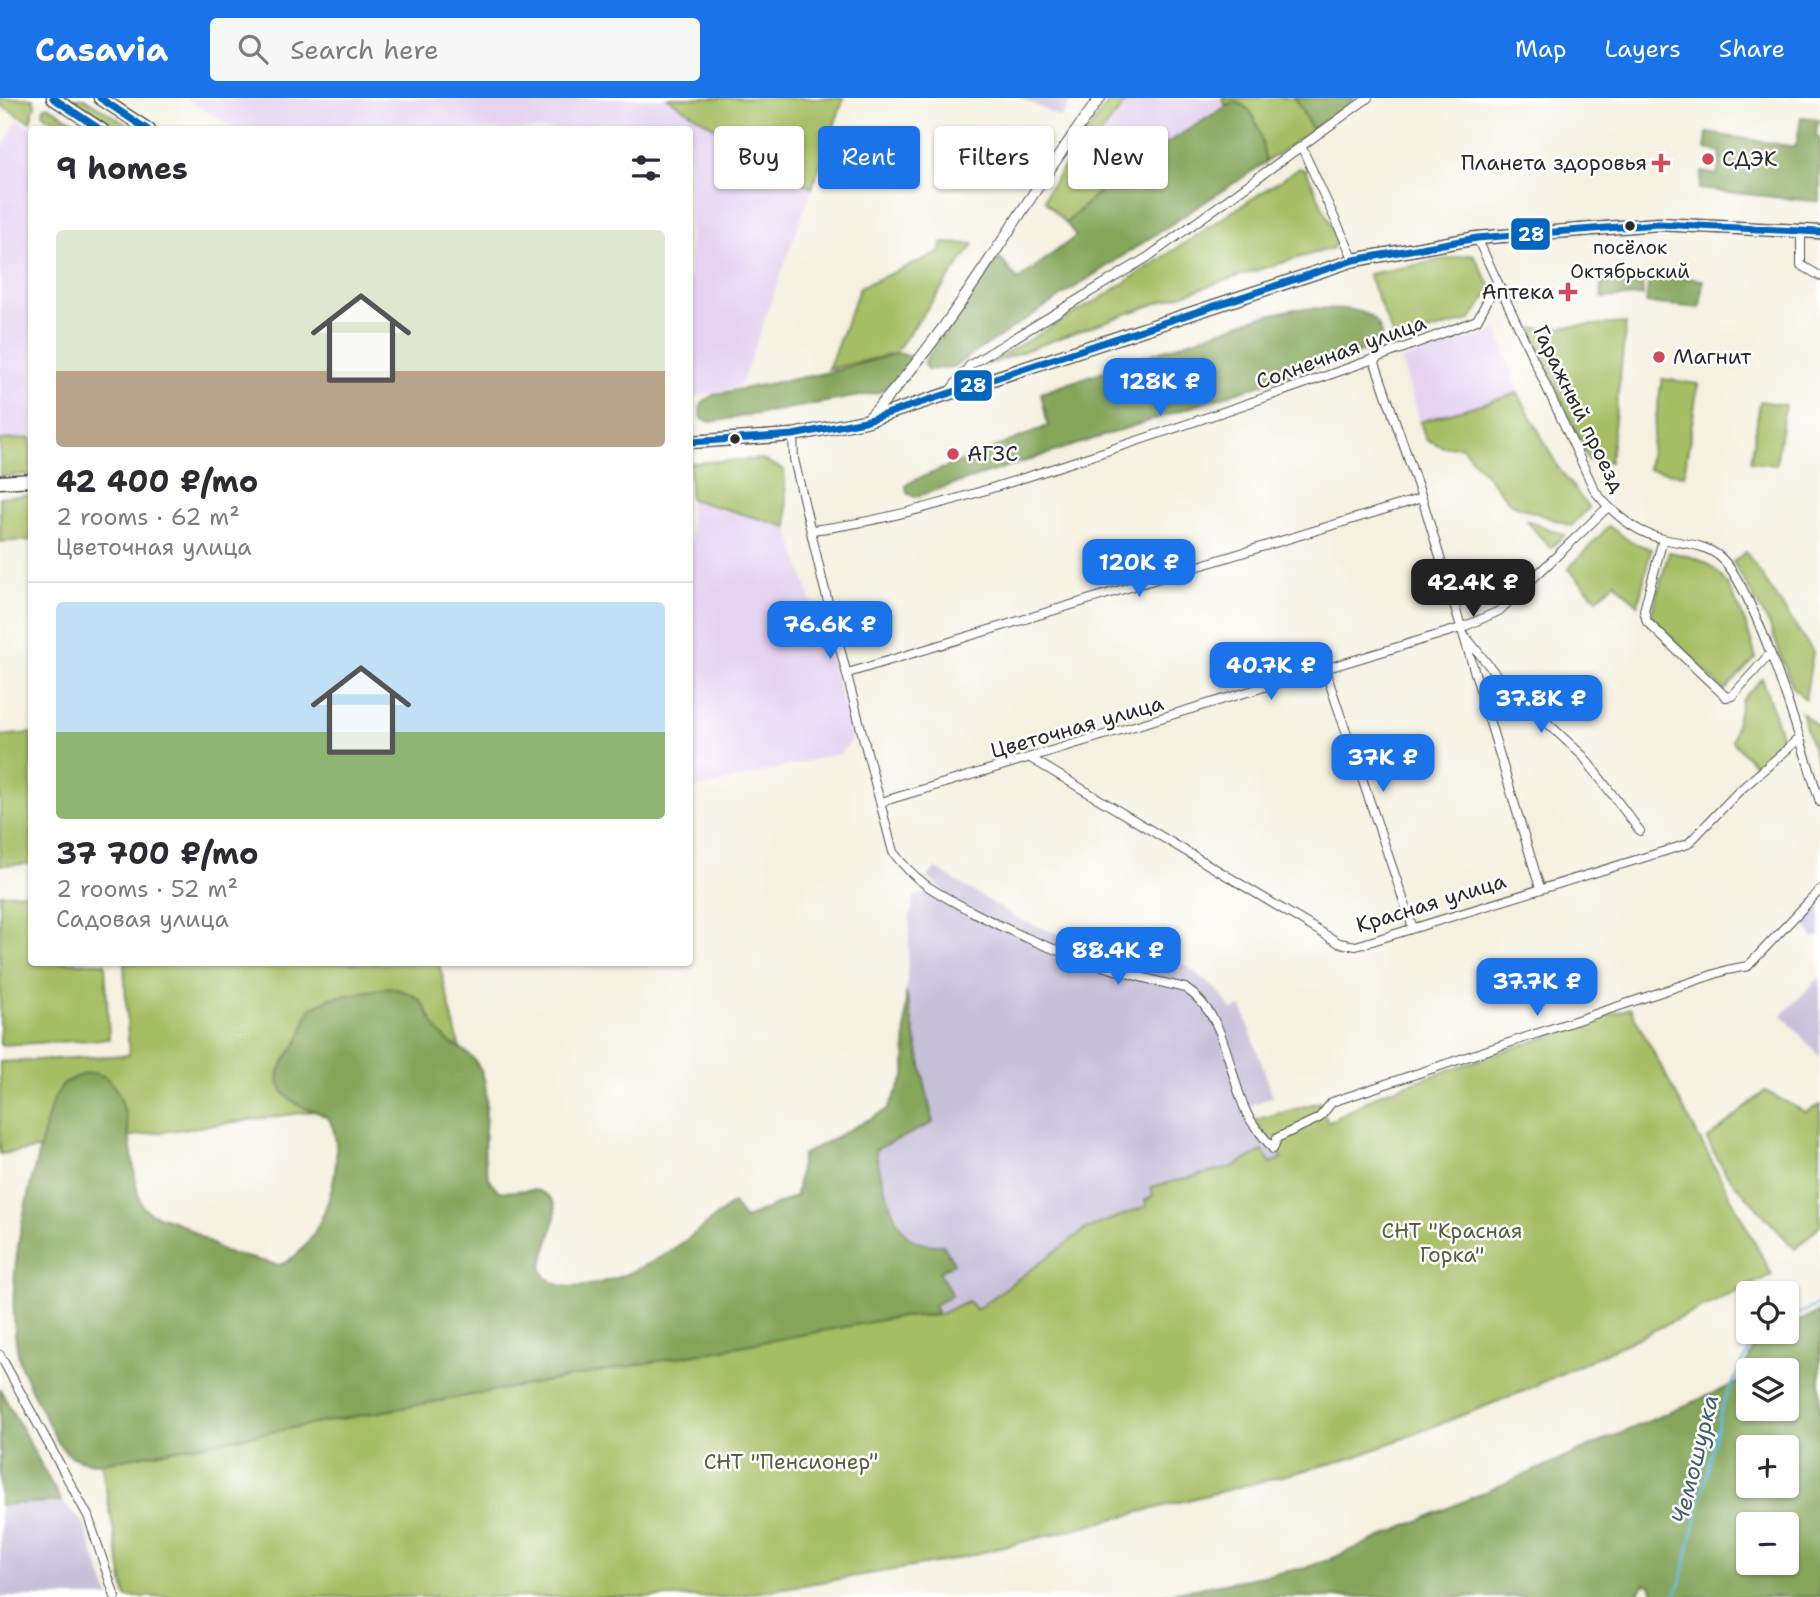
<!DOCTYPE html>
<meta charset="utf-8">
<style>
:root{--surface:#fff;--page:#f7f7f7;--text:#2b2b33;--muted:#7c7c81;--line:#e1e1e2;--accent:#1a73e8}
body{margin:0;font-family:"Shantell Sans",sans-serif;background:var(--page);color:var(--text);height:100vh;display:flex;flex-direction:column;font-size:26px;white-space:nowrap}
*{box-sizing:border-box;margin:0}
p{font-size:23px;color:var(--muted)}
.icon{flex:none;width:38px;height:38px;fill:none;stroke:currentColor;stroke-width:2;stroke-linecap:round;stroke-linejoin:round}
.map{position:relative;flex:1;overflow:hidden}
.sheet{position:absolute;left:28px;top:28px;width:665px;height:840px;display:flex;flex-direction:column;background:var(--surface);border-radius:7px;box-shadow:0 2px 5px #0004}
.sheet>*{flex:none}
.guide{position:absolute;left:714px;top:28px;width:665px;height:63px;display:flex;gap:14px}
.tools{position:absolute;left:1736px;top:1183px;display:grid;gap:14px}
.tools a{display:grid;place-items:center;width:63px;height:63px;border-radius:7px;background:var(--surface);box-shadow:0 2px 5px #0004;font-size:35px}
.price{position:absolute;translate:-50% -60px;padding:0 16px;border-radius:14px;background:var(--accent);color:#fff;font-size:23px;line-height:46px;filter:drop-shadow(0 2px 4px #0008)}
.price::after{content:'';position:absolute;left:50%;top:42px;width:21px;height:16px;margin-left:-10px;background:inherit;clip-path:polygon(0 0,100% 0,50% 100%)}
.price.current{background:#222;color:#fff}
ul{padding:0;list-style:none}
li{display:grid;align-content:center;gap:14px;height:371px;padding:0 28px}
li+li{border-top:2px solid var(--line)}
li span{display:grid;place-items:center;height:217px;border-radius:7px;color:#555}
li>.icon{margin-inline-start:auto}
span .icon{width:126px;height:126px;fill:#fffc;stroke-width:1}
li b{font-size:30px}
h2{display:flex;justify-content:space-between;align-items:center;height:84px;padding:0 28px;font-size:30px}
.pill{padding:0 24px;border-radius:7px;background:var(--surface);box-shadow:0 2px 5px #0004;font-size:24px;line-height:63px}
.pill.current{background:var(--accent);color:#fff}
header{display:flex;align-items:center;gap:42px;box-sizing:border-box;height:98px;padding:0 35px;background:var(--accent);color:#fff}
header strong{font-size:33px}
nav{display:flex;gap:38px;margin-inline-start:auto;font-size:24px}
.search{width:490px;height:63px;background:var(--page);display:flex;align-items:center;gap:18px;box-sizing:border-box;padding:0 24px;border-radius:7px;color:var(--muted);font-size:26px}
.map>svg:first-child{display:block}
.built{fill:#e5d3f1}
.industrial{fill:#c7c0d9}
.green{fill:#a5be64;stroke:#687448;stroke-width:2}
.forest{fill:#84a55a;stroke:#586842;stroke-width:2;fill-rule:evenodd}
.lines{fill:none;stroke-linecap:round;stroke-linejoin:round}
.stream{stroke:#64bbe1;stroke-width:2.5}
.minor-casing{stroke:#494946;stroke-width:10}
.tertiary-casing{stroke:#494946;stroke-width:12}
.primary-casing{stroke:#494946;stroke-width:15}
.minor{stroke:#fff;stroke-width:8}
.tertiary{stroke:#fff;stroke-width:10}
.primary{stroke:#fff;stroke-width:12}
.bus-1-casing{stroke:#fff;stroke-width:12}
.bus-1{stroke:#0065bd;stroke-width:7}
.poi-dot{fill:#d1495b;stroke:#fff;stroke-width:2.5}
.bus-dot{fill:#2b2b2b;stroke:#fff;stroke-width:2.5}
.labels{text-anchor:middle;stroke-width:5;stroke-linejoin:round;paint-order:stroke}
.bus-label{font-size:19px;fill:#2b2b2b;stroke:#fff}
.poi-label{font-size:21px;fill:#2b2b2b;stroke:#fff;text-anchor:start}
.street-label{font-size:21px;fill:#2b2b2b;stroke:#fff}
.park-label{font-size:21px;fill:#565e3f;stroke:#fff}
.water-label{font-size:23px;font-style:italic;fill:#3f5d6b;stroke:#fff}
.line-badge{stroke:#fff;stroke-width:2.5}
.badge-label{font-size:19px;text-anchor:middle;font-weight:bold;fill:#fff}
</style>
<header>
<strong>Casavia</strong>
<div class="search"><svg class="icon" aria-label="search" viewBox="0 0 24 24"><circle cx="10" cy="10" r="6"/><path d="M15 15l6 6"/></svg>Search here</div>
<nav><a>Map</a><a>Layers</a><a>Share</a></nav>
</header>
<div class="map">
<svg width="1820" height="1499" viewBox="0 0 1820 1499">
<rect width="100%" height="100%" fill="#fff"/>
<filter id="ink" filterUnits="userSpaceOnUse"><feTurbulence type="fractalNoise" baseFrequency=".0143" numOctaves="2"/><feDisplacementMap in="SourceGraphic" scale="14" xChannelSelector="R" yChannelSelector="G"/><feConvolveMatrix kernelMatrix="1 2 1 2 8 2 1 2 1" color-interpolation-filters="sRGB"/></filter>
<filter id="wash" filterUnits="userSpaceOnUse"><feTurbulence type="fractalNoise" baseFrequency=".00686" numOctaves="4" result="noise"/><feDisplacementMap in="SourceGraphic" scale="28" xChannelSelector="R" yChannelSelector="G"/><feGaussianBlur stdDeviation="1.57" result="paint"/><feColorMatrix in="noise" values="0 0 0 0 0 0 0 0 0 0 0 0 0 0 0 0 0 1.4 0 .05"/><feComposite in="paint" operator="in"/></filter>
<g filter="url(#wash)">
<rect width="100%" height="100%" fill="#f4f1e0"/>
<path class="built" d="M186,0H667L812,90L741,287L699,298L690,297V32L235,31Z
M1129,0H1222L1225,7L1120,74L1097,41Z
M17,22L34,31L32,32L31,340L0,342V55Z
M1498,233L1518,295L1420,324L1401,262Z
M690,401L788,429L854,639L841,655L690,692Z"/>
<path class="industrial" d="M1020,0H1074L1061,20Z
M935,770L1022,823L1071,840L1186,867L1219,894L1232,912L1242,909L1273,999L1251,1007L1255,1022L1282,1060L1271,1065L1261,1053L1232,1069L1152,1089L1153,1098L1148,1108L1086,1131L976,1213L968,1203L938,1217L934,1207L939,1174L954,1165L943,1147H927L907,1138L882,1085L875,1051L933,1025L906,894L910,820L915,797L945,793L928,780Z
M1820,806V838L1813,840L1804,821Z
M1820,879V959L1782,917Z
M61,1403L83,1424L109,1499H0V1407Z"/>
<path class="green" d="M0,0H33L35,7L30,24L0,7Z
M66,0H84L134,31H116Z
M667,0H844L812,90Z
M1111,0H1129L1097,41L1120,74L1066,125L1045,103L1047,94Z
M1222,0H1295L1312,32L1266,64L1251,14L1233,4L1225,7Z
M48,8L86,31H68L43,16L44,10Z
M1299,70L1306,72L1338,142L1333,150C1214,183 1099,225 984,268L1101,200Z
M942,145L974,146L894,256L828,271L860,189L941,154Z
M1473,156L1492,191L1470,222L1395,243L1368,176Z
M1626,225L1610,364L1589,363L1530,231Z
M1662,281L1698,286L1684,377L1648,371Z
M1518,295L1559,371L1589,410L1571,428L1511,406L1461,348L1443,349L1426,341L1420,324Z
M1760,303L1785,307L1776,367L1751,364Z
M31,340V376L0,379V342Z
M761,361L784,372L788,429L690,401V365Z
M31,397V442L0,444V399Z
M1526,422L1565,437L1550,450Z
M1609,428L1631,444L1651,451L1638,507L1615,484L1597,501L1568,471Z
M1669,454C1683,457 1698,459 1710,468C1733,483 1749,534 1756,560L1724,593L1651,518Z
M1746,454L1813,554L1805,601L1792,589L1770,528L1733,464Z
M1762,580L1783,643L1757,669L1732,643L1742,602Z
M1801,614L1820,631V674Z
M31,635V766L0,767V638Z
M31,795L32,864L105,865L109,941L0,947V796Z
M124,865H439L470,992L0,1056V964L129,957Z
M1630,910L1772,1177L1524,1293L1353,1360L948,1463L730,1499H126L101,1365L898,1219L938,1217L968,1203L976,1212L1086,1131L1147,1108L1145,1103L1153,1098L1151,1089L1232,1069L1262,1053L1271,1065L1282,1061L1255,1022L1320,1004L1328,1024L1382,995Z
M1765,993L1805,1014L1820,1007V1127L1795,1151L1726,1076L1707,1042Z"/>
<path class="forest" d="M1295,0H1355L1312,32Z
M1233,4C1259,7 1261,43 1266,64L953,269L927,272L924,266L926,261L999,159L1018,182L1076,138L1066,125L1120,74Z
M1801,19L1818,21L1816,39L1820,40V104L1699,91L1702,74L1717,77L1721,54L1705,51L1707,35L1796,49Z
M1649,177L1703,182L1700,210L1646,205Z
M1642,183L1643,198L1602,200L1601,185Z
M1294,211C1318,211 1383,202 1381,240L1370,251L915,399L907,395L906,387L915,382L1048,328L1041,295L1259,219Z
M899,255L910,259V267L888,290L877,295L711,324L702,321L700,310L703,304L715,296L830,274Z
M389,889C435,900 419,911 442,937C455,952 470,949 481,973C497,1005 469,1069 499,1093C512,1096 525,1089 538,1093C576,1104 539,1150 542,1173C561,1210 639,1172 664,1157C688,1143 711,1122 733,1105L744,1121L796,1098L802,1057L887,1012L905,978L906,894L933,1025L875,1052C881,1079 889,1113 906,1136C914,1146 931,1147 943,1147L954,1165L939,1174L952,1197L934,1207L938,1217L898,1219L101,1365C65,1366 59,1347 45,1319C36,1301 26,1284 20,1265C0,1181 30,1089 51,1008C56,997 59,988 70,982C140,944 125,1079 143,1109L150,1115L181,1126L224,1154L279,1167C323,1153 350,1057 329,1021C318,1012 305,1012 294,1004C260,980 290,960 300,939C305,929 305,919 312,909L331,900Z
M1820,1214V1499H1655L1651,1487L1645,1486L1634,1499H1150L1304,1470L1328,1462L1737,1285C1754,1264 1745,1234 1787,1234V1228ZM1748,1272H1787V1311H1748ZM1748,1349H1787V1388H1748ZM1748,1426H1787V1465H1748Z
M0,1291L61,1403L0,1407Z"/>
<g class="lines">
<path class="stream" d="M1787,1221L1820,1206
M1673,1499L1681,1485L1723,1305L1758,1234"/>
</g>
</g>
<g filter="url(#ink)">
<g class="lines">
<defs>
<path id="minor" d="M1302,50L1354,162
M1801,131V167L1820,178
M1477,140L1595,393C1613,416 1634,434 1663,441C1683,446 1702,445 1719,458C1756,488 1803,652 1820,704
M1374,262L1422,400L1540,790
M948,295L970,267L1148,159L1368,0
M793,337L794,361L822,481L893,754C917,786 939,796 973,814C1042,851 1110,873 1185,890C1228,918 1227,973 1247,1016C1253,1028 1265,1040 1273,1051
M812,432C902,422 1002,387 1088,359C1219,316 1349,272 1477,222L1497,185
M1663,441L1644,512L1647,524L1726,599L1732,598L1769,557
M1466,539L1498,579L1583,658L1640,733
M1325,572L1413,830
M848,575L1422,400
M1032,661L1339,845L1356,848L1688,746L1738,694L1799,641
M881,704L1461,530L1499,513L1608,409
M1273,1051L1277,1040L1319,1020L1332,1004L1727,872L1748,868L1820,792
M0,1257L88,1418L115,1499"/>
<path id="tertiary" d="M866,323C958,227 1020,106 1100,0"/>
<path id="primary" d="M53,0L102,32
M100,0L149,32
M690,344L793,337L865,323L1354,162L1477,140L1658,126L1820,134
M0,384L32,382"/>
</defs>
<use href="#minor" class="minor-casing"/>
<use href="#tertiary" class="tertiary-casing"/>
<use href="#primary" class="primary-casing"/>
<use href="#minor" class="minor"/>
<use href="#tertiary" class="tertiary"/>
<use href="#primary" class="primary"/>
<defs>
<path id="bus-1" d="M53,0L101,32
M100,0L148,32
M690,344L793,337L865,323L1354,162L1477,140L1658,126L1820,134"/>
</defs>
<use href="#bus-1" class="bus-1-casing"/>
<use href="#bus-1" class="bus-1"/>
</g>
</g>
<g class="poi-dot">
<circle cx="1708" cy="61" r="7"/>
<path d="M1657.5 54.5h7v7h7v7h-7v7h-7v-7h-7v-7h7z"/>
<path d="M1564.5 183.5h7v7h7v7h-7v7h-7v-7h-7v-7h7z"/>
<circle cx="1659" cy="259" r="7"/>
<circle cx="953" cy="356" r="7"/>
</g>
<g class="bus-dot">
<circle cx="1630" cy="128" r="6"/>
<circle cx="735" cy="341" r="6"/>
</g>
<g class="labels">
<g class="bus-label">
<text x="1630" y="156">посёлок<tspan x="1630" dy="24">Октябрьский</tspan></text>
</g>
<g class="poi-label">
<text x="1722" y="68">СДЭК</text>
<text x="1647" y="72" text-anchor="end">Планета здоровья</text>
<text x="1554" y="201" text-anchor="end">Аптека</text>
<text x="1673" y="266">Магнит</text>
<text x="967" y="363">АГЗС</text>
</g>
<g class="street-label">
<text transform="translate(1341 254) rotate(-20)" y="7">Солнечная улица</text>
<text transform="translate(1579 311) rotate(64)" y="7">Гаражный проезд</text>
<text transform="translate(1077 629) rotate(-16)" y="7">Цветочная улица</text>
<text transform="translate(1431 805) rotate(-17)" y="7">Красная улица</text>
</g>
<g class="park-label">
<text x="1452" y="1140">СНТ "Красная<tspan x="1452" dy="24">Горка"</tspan></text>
<text x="791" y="1371">СНТ "Пенсионер"</text>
</g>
<g class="water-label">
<text transform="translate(1695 1361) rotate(-76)" y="8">Чемошурка</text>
</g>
</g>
<g class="line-badge">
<rect x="1510" y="119" width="41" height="34" rx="7" fill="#0065bd"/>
<rect x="953" y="271" width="40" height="33" rx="7" fill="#0065bd"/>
</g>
<g class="badge-label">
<text x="1531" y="143">28</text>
<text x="973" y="294">28</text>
</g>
</svg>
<div class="tools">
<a><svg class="icon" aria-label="locate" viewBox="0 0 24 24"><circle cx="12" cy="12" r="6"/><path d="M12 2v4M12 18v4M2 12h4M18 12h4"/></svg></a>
<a><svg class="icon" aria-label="layers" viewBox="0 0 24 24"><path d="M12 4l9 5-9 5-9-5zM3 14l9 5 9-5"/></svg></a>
<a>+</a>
<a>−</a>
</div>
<b class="price" style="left:1160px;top:320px">128K ₽</b>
<b class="price" style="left:1139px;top:501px">120K ₽</b>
<b class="price current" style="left:1473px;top:521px">42.4K ₽</b>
<b class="price" style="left:830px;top:563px">76.6K ₽</b>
<b class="price" style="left:1271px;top:604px">40.7K ₽</b>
<b class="price" style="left:1541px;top:637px">37.8K ₽</b>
<b class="price" style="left:1383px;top:696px">37K ₽</b>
<b class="price" style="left:1118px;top:889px">88.4K ₽</b>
<b class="price" style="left:1537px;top:920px">37.7K ₽</b>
<div class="guide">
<a class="pill">Buy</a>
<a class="pill current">Rent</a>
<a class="pill">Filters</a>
<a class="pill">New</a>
</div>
<section class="sheet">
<h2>9 homes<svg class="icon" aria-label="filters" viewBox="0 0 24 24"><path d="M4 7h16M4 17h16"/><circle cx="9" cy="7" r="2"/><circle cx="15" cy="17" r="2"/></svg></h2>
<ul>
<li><span style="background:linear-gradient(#dfe7d0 65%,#b9a48a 0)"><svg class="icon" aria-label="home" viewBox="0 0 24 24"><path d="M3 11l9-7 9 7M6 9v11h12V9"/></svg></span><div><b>42 400 ₽/mo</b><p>2 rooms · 62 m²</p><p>Цветочная улица</p></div></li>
<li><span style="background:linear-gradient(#bfe0f5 60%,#8fb573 0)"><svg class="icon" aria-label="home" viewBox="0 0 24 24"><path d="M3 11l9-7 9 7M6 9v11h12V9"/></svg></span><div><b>37 700 ₽/mo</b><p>2 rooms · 52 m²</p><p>Садовая улица</p></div></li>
</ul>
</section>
</div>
